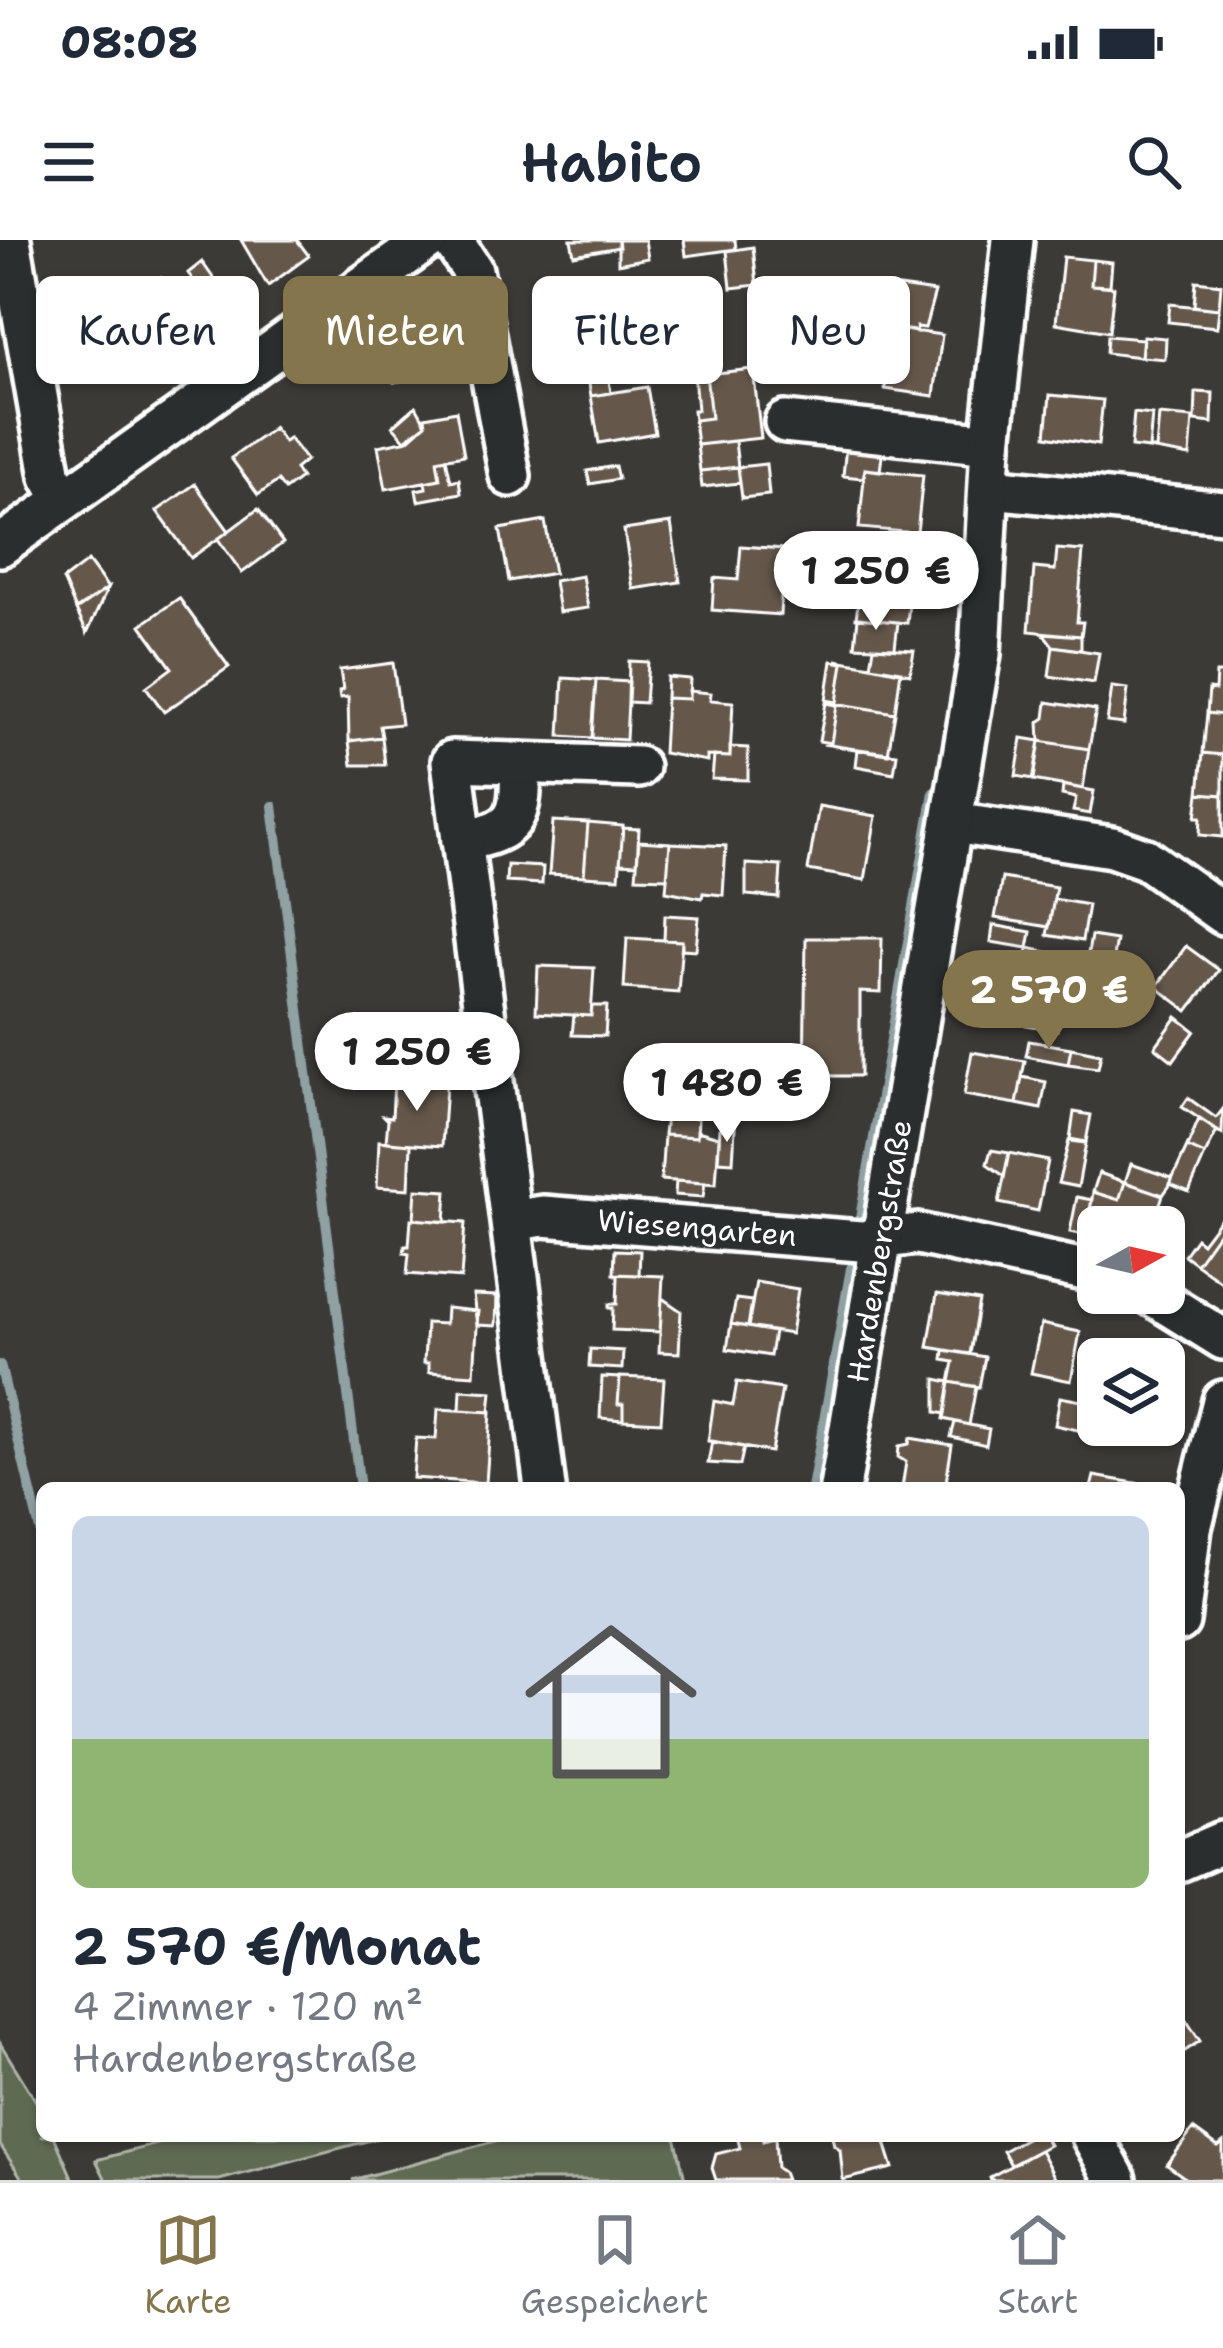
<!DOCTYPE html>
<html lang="de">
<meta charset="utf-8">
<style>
:root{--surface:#fff;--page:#f6f6f7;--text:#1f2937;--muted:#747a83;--line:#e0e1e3;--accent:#84754c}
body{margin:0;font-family:"Shantell Sans",sans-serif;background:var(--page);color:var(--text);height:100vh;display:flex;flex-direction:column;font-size:45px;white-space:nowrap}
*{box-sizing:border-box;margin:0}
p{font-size:39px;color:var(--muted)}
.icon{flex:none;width:66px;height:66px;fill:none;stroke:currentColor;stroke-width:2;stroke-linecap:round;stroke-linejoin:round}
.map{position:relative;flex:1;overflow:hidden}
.drawer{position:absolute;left:36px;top:1242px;width:1149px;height:660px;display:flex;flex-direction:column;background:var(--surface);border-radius:18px;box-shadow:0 3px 9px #0004}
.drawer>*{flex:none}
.hud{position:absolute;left:36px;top:36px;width:1152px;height:108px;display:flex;gap:24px}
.needle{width:78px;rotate:82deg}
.buttons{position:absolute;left:1077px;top:966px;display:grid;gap:24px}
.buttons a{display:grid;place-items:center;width:108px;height:108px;border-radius:18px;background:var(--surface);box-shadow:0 3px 9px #0004;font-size:60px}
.price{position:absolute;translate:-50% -102px;padding:0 27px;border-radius:42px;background:#fff;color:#222;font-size:39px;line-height:78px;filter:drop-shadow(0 3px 6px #0008)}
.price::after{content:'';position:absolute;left:50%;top:72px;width:36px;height:27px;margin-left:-18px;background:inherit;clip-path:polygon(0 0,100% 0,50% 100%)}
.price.selected{background:var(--accent);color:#fff}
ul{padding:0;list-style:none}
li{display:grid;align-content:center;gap:24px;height:636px;padding:0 36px}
li span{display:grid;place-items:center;height:372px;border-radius:18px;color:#555}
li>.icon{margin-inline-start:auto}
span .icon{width:216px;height:216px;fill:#fffc;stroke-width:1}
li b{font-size:51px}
.tag{padding:0 42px;border-radius:18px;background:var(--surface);box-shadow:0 3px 9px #0004;font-size:42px;line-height:108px}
.tag.selected{background:var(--accent);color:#fff}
.status{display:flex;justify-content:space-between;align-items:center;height:84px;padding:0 60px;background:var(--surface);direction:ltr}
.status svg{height:33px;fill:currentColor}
header{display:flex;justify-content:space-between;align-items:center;height:156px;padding:0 36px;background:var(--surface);font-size:54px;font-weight:600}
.tab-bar{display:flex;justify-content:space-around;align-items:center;height:168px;border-top:3px solid var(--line);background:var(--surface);font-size:33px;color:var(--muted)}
.tab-bar a{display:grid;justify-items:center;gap:6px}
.tab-bar .selected{color:var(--accent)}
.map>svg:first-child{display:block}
.green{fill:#5f6b52;stroke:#afb5a8;stroke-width:3}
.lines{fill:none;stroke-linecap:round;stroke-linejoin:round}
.stream{stroke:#8fa1a3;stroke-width:10}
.building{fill:#65594c;stroke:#fff;stroke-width:3}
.minor-casing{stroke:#fff;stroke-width:48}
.minor{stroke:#2a2d2e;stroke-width:39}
.labels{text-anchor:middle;stroke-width:9;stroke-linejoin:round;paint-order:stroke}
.street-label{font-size:30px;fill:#fff;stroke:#2a2d2e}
</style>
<div class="status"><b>08:08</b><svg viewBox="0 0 49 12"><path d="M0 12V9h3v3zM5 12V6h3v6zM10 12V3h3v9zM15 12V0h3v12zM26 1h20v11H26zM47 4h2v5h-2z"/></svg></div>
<header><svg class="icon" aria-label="menu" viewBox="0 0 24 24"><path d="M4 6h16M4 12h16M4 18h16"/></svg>Habito<svg class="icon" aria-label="search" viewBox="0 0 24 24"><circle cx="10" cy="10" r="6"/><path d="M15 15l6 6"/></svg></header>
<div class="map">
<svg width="1223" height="1940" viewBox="0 0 1223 1940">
<rect width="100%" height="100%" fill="#3c3a37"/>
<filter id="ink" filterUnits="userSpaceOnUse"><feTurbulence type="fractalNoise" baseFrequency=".00833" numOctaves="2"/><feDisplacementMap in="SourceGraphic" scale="24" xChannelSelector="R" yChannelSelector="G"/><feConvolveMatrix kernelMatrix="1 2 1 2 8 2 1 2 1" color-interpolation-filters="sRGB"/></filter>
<g filter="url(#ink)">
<path class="green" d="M0,1803L42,1871V1896H54L73,1940H23L0,1905Z
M188,1896H386L219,1940H106L96,1920Z
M513,1896H675L685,1940H352Z"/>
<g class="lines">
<path class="stream" d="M273,566L360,1248
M858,989L934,552
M0,1125L42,1298
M812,1248L851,1028"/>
</g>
<path class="building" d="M241,0H297L309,16L268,46Z
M571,0H618L619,7L574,15Z
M618,0H645L648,18L618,24Z
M684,0H735L736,9L686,16Z
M753,7L757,45L731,48L727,11Z
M1063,17L1093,20L1091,45L1114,47L1109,92L1056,83Z
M1093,20L1112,22L1110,46L1091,45Z
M202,22L223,52L195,72L179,49L193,40L188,33Z
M630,36L643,103L574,115L566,74L600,67L595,42Z
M161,38L201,93L161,124L122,70Z
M1196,41L1221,44L1219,69L1194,66Z
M802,42L845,46L839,113L781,108L786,64L800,66Z
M899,47L935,52L925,88L917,87L916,92L893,88Z
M435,51L441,88L414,93L408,56Z
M1170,64L1219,69L1217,87L1168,82Z
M877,87L893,88L889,122L872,120Z
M893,88L942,95L934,156L885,149Z
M436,89L443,133L394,142L386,98Z
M840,94L856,95L852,139L830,137L832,113H839Z
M1107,96L1143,99L1141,117L1106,113Z
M1143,96L1166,98L1165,119L1141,117Z
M147,101L160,122L135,141L121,121Z
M567,115L570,132L537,139L534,121Z
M753,129L761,198L697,205L694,180L711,178L706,134Z
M608,134L611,153L591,156L588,137Z
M706,134L711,178L694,180L693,170H697L694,135Z
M647,147L655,193L599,203L591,156Z
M1196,152L1213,153L1212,183L1195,181Z
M1050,155L1103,160L1098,205L1046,196Z
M416,166L426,184L405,200L393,186Z
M456,171L464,215L437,220L440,239L386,249L378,206L408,200L426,184L425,177Z
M1134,173L1152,175L1149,209L1131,207Z
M1159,175L1193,178L1190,216L1149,209H1156Z
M274,188L284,202L289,198L306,220L295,229L301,238L285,250L278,241L258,255L231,218Z
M735,201L738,227L700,231L697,205Z
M846,205L883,208L880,231L865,229L863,238L843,236Z
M446,218L451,241L459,239L461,253L418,261L416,250L426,248L425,242L440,239L437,220Z
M766,224L769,255L742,258L738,227Z
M615,226L618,239L590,244L587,231Z
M738,227L740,243L702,247L700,231Z
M865,229L923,235L917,293L859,288Z
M195,244L229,291L191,318L157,271Z
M258,269L283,303L242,333L218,299Z
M545,281L554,333L509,341L500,289Z
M671,283L680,342L633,349L624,290Z
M741,306L784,309L780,375L712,370L714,338L738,340Z
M1057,309L1083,311L1077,382H1083L1081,396L1029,391L1034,328L1055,330Z
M844,319L913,326L907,383L856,378L860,349L841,350Z
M88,321L108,348L76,370L63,340Z
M582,336L588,368L559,372L554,341Z
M108,348L87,393L76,370Z
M179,358L229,427L164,472L146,447L172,428L141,385Z
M858,378L898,382L895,408L855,406Z
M1043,393L1081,396V410L1053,406Z
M1053,406L1099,413L1094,443L1049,436Z
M874,407L914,410L910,434L871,426Z
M836,420L901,431L895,473L829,462H837L843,423Z
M629,421L648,422L645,463L628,462Z
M832,421L843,423L837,462L826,460Z
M393,423L401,484L380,486L382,497L349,501L348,457L340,458L339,451L343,450L340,430Z
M1216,433H1223V475L1207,473L1209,449L1215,450Z
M667,437L690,439L689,459L666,458Z
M563,438L596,440L592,498L560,496Z
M596,440L629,442L626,500L592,498Z
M1112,447L1128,449L1124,484L1107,482Z
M689,451L711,453L710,460L733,462L730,517L707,516V521L663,513L666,458L689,459Z
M829,462L895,473L888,514L823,504L831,503L837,465Z
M1047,462L1096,470L1089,509L1040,501L1039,482L1045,478Z
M826,463L837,465L831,503L819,501Z
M1207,473L1223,475V515L1203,513Z
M382,497L385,525H352L349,501Z
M1022,498L1040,501L1034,539L1016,536Z
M1040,501L1089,509L1083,549L1033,540Z
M730,507L748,508V540L712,539L714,516L730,517Z
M858,509L897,514L894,533L856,526Z
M1203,513L1223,515V555L1199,553Z
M1063,545L1094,551L1090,574L1073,571L1076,558L1062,555Z
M1199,553L1223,555V597L1200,595L1201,577H1196Z
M819,566L876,576L865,640L808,630Z
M553,581L588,583L584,636L549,634Z
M588,583L623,586L619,638L584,636Z
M623,588L639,589L637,624L620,623Z
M639,601L670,603L667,638L636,637Z
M670,603L726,606L723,655L703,653L702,658L666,651Z
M746,624L781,626L779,658L746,655Z
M507,625L543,627L542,644L506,642Z
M1002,638L1056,647L1049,687L995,678Z
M1054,659L1088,665L1082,701L1047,695Z
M665,675L699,677L696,710L682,709V701L664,700Z
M993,685L1031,692L1028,708L991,702Z
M1091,696L1116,700L1112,723L1087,719Z
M627,698L682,701L678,752L624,748Z
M806,698H882L881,753L860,752V836H804Z
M1186,706L1219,730L1188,771L1156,747Z
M1028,708L1051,713L1046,740L1024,732Z
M1051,713L1116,724L1111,751L1046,740Z
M986,725L1036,734L1034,749L1063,754L1057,790L1026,785L1028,773L980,764Z
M538,726L594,728L591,776L536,773Z
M1079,746L1111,751L1110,759L1103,757L1102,765L1076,760Z
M592,766H607L605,796L572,795L574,775L591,776Z
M1177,777L1195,791L1173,821L1155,807Z
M1029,801L1071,808L1068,824L1026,816Z
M1071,808L1101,814L1098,828L1068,824Z
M972,812L1025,821L1017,864L964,855Z
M1022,837L1046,842L1041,869L1017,864Z
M394,842L446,845L442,906L386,902L388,880L384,876L392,877Z
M1188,858L1216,878L1223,869L1222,894L1182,867Z
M721,859H737L735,889L720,888Z
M1074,872L1091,875L1086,902L1070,899Z
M666,875L698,878L697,897L664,895Z
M1199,879L1217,891L1205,915L1187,907Z
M720,888L735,889L733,922L718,921Z
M697,891L719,897L716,944L661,940L664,895L697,897Z
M379,901L411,904L409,949L377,947Z
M1069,901L1086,903L1078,947L1058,943Z
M1187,907L1205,915L1189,952L1170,944Z
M991,910L1009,913L1004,936L987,924Z
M1009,913L1048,921L1038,971L999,963Z
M1131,924L1172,938L1171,944L1163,955L1125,942Z
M1099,933L1125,942L1119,960L1093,952Z
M676,941L705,943L703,957L675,955Z
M1125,942L1163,955L1152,987H1102L1088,982L1093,952L1119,960Z
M416,949L447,951L445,982L414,979Z
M1077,957L1092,960L1085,995L1070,992Z
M411,979L465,983L461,1038L407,1034L409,1014L404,1013L405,1006H409Z
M1220,979L1223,986L1196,1024L1184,1015L1196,998L1202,1003Z
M1223,986V1043L1196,1024Z
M615,1010L640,1011L639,1035L614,1034Z
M614,1034L663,1036L660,1092L612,1090L613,1068H609V1064H617L618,1036Z
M756,1042L798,1049L791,1094L748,1087Z
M937,1054L979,1061L970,1114L928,1107Z
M473,1055L497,1056L496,1086L477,1085Z
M662,1058L681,1071L679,1113L659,1112Z
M736,1059L752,1061L748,1087L731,1084Z
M446,1068L478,1071L474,1135L429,1132V1123H424L426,1083L445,1084Z
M731,1084L774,1092L770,1116L727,1109Z
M1041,1084L1080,1092L1071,1141L1031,1133Z
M590,1109L623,1111L622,1129L589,1127Z
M944,1110L985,1117L979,1147L950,1142L954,1122L943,1120Z
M1164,1126L1181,1131L1166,1178H1164Z
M602,1137L620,1138L618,1164H623V1180L600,1178Z
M620,1137L664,1139L661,1182L623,1180V1164H618Z
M936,1139L950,1142L945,1174L936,1172Z
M737,1142L782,1149L771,1212L708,1201L714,1161L733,1165Z
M950,1142L976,1147L969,1185L944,1179Z
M1091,1148L1098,1149V1185H1112L1110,1196L1082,1191Z
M461,1150L492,1152L490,1172L460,1170Z
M1060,1157L1087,1162L1082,1191L1055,1185Z
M438,1169L491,1172L486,1243L413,1238L416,1198L436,1199Z
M955,1182L989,1189L986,1205L951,1197Z
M910,1198L952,1205L945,1248H902L906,1222L898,1217L899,1206L909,1204Z
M712,1201L744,1207L740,1225L708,1223Z
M1094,1236L1147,1245V1248H1091Z
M1179,1769L1200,1801L1179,1815Z
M1193,1889L1218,1907L1223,1903V1940H1188L1167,1925Z
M737,1896H762L763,1901L775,1898L777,1928L783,1932L786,1940H716L712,1928L716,1914L740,1908Z
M832,1896H883L893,1928L843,1940L840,1909L834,1905Z
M1030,1896H1044L1049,1905L1011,1925L1003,1911Z
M1040,1910L1056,1940H991L990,1937Z"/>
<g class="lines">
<defs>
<g id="minor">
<path d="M10,0L51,237L64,260"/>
<path d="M452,0L472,30L510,236"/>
<path d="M785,182L991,204"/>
<path d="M992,248L1223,272"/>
<path d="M0,306L428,0"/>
<path d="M954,583L1112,607L1146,619L1223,674"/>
<path d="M462,601C518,591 522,577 520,523"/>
<path id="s1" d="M512,981L543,976L861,1001L918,994L1098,1033"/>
<path d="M1149,1053L1223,1099"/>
<path d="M545,1248L452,521L638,527"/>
<path id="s2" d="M840,1248L980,414L991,204L1013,0"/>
<path d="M1179,1381L1191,1288L1223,1161"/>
<path d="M1179,1621L1223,1602"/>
<path d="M1092,1896L1116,1940"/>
</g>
</defs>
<use href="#minor" class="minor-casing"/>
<use href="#minor" class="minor"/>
</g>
</g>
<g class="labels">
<g class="street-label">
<text dy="10" stroke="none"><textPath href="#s1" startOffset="186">Wiesengarten</textPath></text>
<text dy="10" stroke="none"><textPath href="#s2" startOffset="240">Hardenbergstraße</textPath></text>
</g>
</g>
</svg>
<div class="buttons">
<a><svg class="needle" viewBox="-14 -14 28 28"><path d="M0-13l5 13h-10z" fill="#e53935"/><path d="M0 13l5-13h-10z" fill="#747a83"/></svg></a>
<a><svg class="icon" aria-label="layers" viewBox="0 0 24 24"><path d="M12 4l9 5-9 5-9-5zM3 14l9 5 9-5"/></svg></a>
</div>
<b class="price" style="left:876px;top:393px">1 250 €</b>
<b class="price selected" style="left:1049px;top:812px">2 570 €</b>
<b class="price" style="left:417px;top:874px">1 250 €</b>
<b class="price" style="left:727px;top:905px">1 480 €</b>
<div class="hud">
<a class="tag">Kaufen</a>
<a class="tag selected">Mieten</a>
<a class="tag">Filter</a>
<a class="tag">Neu</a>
</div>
<section class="drawer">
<ul>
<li><span style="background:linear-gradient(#c9d6e8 60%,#8fb573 0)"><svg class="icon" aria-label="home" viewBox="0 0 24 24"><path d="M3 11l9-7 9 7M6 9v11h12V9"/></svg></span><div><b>2 570 €/Monat</b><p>4 Zimmer · 120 m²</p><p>Hardenbergstraße</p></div></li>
</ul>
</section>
</div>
<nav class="tab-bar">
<a class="selected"><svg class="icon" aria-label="map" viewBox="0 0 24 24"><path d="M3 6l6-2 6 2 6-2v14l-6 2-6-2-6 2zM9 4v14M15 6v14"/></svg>Karte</a>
<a><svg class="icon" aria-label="saved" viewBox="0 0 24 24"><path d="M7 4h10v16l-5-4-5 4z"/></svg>Gespeichert</a>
<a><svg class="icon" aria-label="home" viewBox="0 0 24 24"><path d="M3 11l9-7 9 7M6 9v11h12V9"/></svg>Start</a>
</nav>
